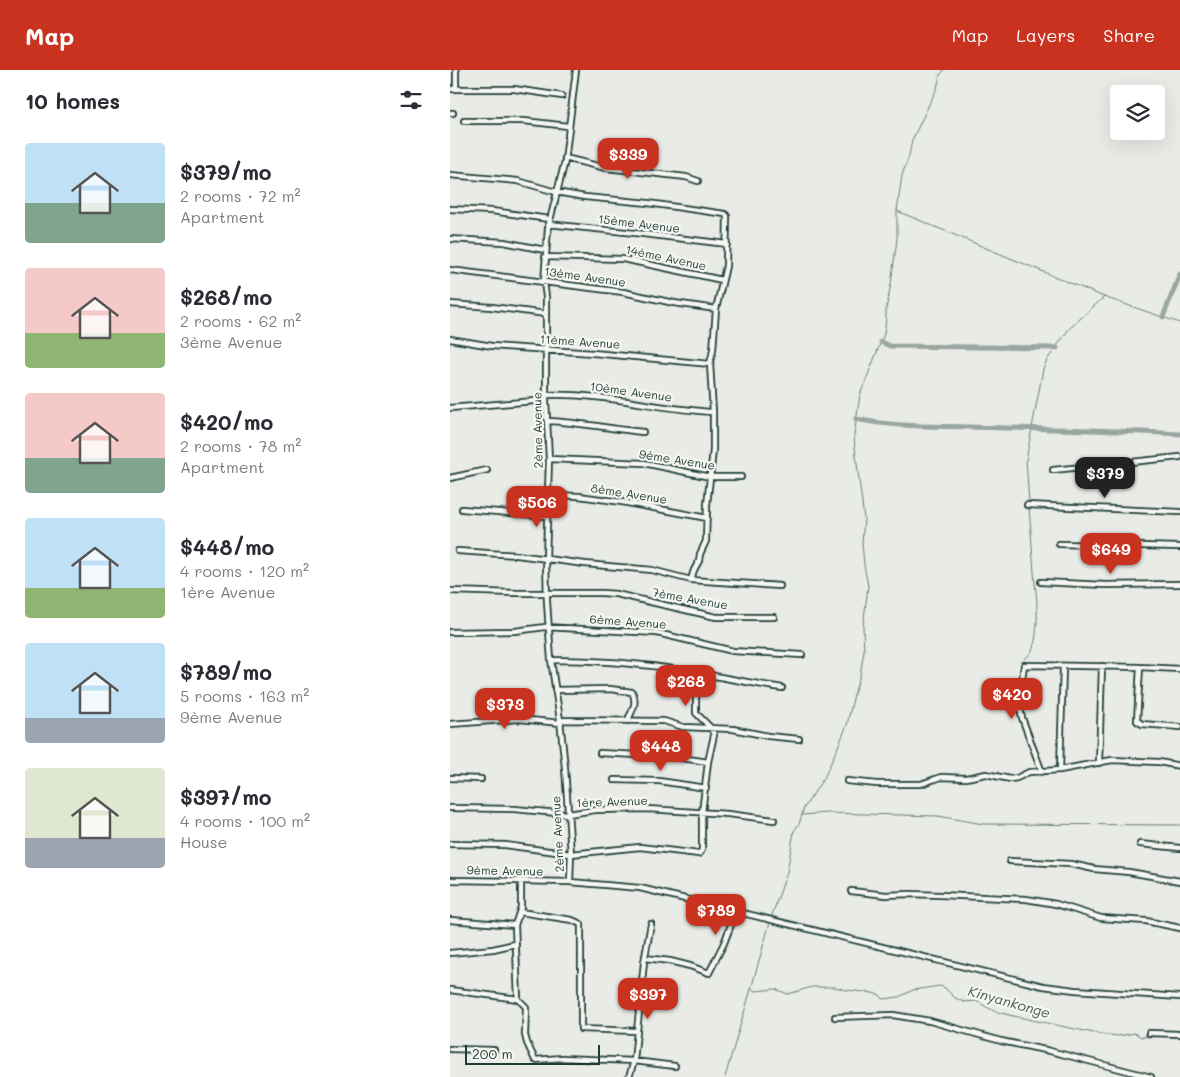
<!DOCTYPE html>
<meta charset="utf-8">
<style>
:root{--surface:#fff;--page:#f2f2f3;--text:#2b2b33;--muted:#7c7c81;--accent:#c8321e}
body{margin:0;font-family:Mali,sans-serif;background:var(--page);color:var(--text);height:100vh;display:flex;flex-direction:column;font-size:19px;white-space:nowrap}
*{box-sizing:border-box;margin:0}
p{font-size:16px;color:var(--muted)}
.icon{flex:none;width:28px;height:28px;fill:none;stroke:currentColor;stroke-width:2;stroke-linecap:round;stroke-linejoin:round}
.map{position:relative;flex:1;overflow:hidden}
.details{display:flex;flex-direction:column;background:var(--surface);width:450px}
.details>*{flex:none}
.controls{position:absolute;left:660px;top:15px;display:grid;gap:10px}
.controls a{display:grid;place-items:center;width:55px;height:55px;border-radius:5px;background:var(--surface);box-shadow:0 5px 20px #0002;font-size:25px}
.scale{position:absolute;left:15px;bottom:12px;width:135px;box-sizing:border-box;padding-left:5px;border:2px solid #1f3d34;border-top:0;font-size:14px;line-height:18px;white-space:nowrap;color:#1f3d34;-webkit-text-stroke:4px #f6f6f2;paint-order:stroke}
.price{position:absolute;translate:-50% -42px;padding:0 11px;border-radius:10px;background:var(--accent);color:#fff;font-size:16px;line-height:32px;filter:drop-shadow(0 1px 2px #0008)}
.price::after{content:'';position:absolute;left:50%;top:30px;width:15px;height:11px;margin-left:-8px;background:inherit;clip-path:polygon(0 0,100% 0,50% 100%)}
.price.selected{background:#222;color:#fff}
ul{padding:0;list-style:none}
li{display:flex;align-items:center;gap:15px;height:125px;padding:0 25px}
li span{display:grid;place-items:center;flex:none;width:140px;height:100px;border-radius:5px;color:#555}
li>.icon{margin-inline-start:auto}
span .icon{width:60px;height:60px;fill:#fffc;stroke-width:1}
li b{font-size:21px}
h2{display:flex;justify-content:space-between;align-items:center;height:60px;padding:0 25px;font-size:21px}
header{display:flex;align-items:center;gap:30px;box-sizing:border-box;height:70px;padding:0 25px;background:var(--accent);color:#fff}
header strong{font-size:24px}
nav{display:flex;gap:28px;margin-inline-start:auto;font-size:18px}
main{display:flex;flex:1;min-height:0}
.map>svg:first-child{display:block}
.lines{fill:none;stroke-linecap:round;stroke-linejoin:round}
.stream{stroke:#687c75;stroke-width:1}
.canal{stroke:#99a6a0;stroke-width:5}
.minor-casing{stroke:#1f3d34;stroke-width:8}
.minor{stroke:#f6f6f2;stroke-width:4.5}
.labels{text-anchor:middle;stroke-width:4.5;stroke-linejoin:round;paint-order:stroke}
.street-label{font-size:12px;fill:#1f3d34;stroke:#f6f6f2}
.water-label{font-size:14px;font-style:italic;fill:#445c54;stroke:#f6f6f2}
</style>
<header>
<strong>Map</strong>
<nav><a>Map</a><a>Layers</a><a>Share</a></nav>
</header>
<main>
<section class="details">
<h2>10 homes<svg class="icon" aria-label="filters" viewBox="0 0 24 24"><path d="M4 7h16M4 17h16"/><circle cx="9" cy="7" r="2"/><circle cx="15" cy="17" r="2"/></svg></h2>
<ul>
<li><span style="background:linear-gradient(#bfe0f5 60%,#7fa58c 0)"><svg class="icon" aria-label="home" viewBox="0 0 24 24"><path d="M3 11l9-7 9 7M6 9v11h12V9"/></svg></span><div><b>$379/mo</b><p>2 rooms · 72 m²</p><p>Apartment</p></div></li>
<li><span style="background:linear-gradient(#f6c9c9 65%,#8fb573 0)"><svg class="icon" aria-label="home" viewBox="0 0 24 24"><path d="M3 11l9-7 9 7M6 9v11h12V9"/></svg></span><div><b>$268/mo</b><p>2 rooms · 62 m²</p><p>3ème Avenue</p></div></li>
<li><span style="background:linear-gradient(#f6c9c9 65%,#7fa58c 0)"><svg class="icon" aria-label="home" viewBox="0 0 24 24"><path d="M3 11l9-7 9 7M6 9v11h12V9"/></svg></span><div><b>$420/mo</b><p>2 rooms · 78 m²</p><p>Apartment</p></div></li>
<li><span style="background:linear-gradient(#bfe0f5 70%,#8fb573 0)"><svg class="icon" aria-label="home" viewBox="0 0 24 24"><path d="M3 11l9-7 9 7M6 9v11h12V9"/></svg></span><div><b>$448/mo</b><p>4 rooms · 120 m²</p><p>1ère Avenue</p></div></li>
<li><span style="background:linear-gradient(#bfe0f5 75%,#9aa5b1 0)"><svg class="icon" aria-label="home" viewBox="0 0 24 24"><path d="M3 11l9-7 9 7M6 9v11h12V9"/></svg></span><div><b>$789/mo</b><p>5 rooms · 163 m²</p><p>9ème Avenue</p></div></li>
<li><span style="background:linear-gradient(#dfe7d0 70%,#9aa5b1 0)"><svg class="icon" aria-label="home" viewBox="0 0 24 24"><path d="M3 11l9-7 9 7M6 9v11h12V9"/></svg></span><div><b>$397/mo</b><p>4 rooms · 100 m²</p><p>House</p></div></li>
</ul>
</section>
<div class="map">
<svg width="730" height="1007" viewBox="0 0 730 1007">
<rect width="100%" height="100%" fill="#e9ebe7"/>
<filter id="ink" filterUnits="userSpaceOnUse"><feTurbulence type="fractalNoise" baseFrequency=".02" numOctaves="2"/><feDisplacementMap in="SourceGraphic" scale="10" xChannelSelector="R" yChannelSelector="G"/><feConvolveMatrix kernelMatrix="1 2 1 2 8 2 1 2 1" color-interpolation-filters="sRGB"/></filter>
<g filter="url(#ink)">
<g class="lines">
<path class="stream" d="M447,141L654,227L730,253
M579,433L576,390L593,299L597,290L619,259L654,227
M574,589C576,587 579,586 580,584C589,572 588,530 585,515L579,437
M352,745L377,743L488,746L533,754L730,755
M321,848L337,802L344,761L349,754L354,738L375,706L390,672L397,655L404,624L410,605L414,581L413,557L418,516L414,495L412,473L414,449L405,378L404,366L410,325L434,264L436,249V239L441,214L447,169V141L452,105L459,86L462,70L487,18L490,5L494,0
M301,919L320,852
M275,1007L301,919L306,921L325,919L338,924L362,917H385L396,920L423,923L430,925L433,929L449,927L463,920L490,916L495,918L505,928L514,932L526,931L544,941L559,945L644,963L668,966L685,963L691,967L729,966"/>
<path class="canal" d="M713,247L730,204
M431,272L440,276L607,278
M406,349C443,357 482,356 520,357C590,359 660,359 730,364"/>
<defs>
<path id="minor" d="M0,19H64L112,26
M6,19V0
M0,43H3
M14,51H74L118,56
M115,88L156,98L236,107L248,111
M0,105L68,111L106,122L135,127L198,133L275,144L277,146L276,196L266,239L263,280L260,294L263,342V380L257,435L256,471L250,484L249,491L244,500L241,510L202,500L135,494L67,485L8,481
M0,139L42,141L99,149
M98,154L185,163L277,174
M0,169L54,172L95,180
M95,187L173,189L272,210
M0,200L173,222L224,233L266,239
M0,234L42,237L96,244
M0,269L42,276L143,283L260,294
M96,325C153,323 207,339 263,342
M0,338L96,330
M97,351C129,352 161,359 193,362
M99,389L194,393L260,407H291
M603,400L730,387
M0,408L37,400
M98,425L129,426L172,432L257,448
M577,435L730,442
M12,439L97,446
M609,474L730,477
M241,510L330,516
M591,512L655,515L730,514
M0,521L67,523H152L166,524L266,547H324
M0,562L65,561L95,557L207,563L283,581L352,585
M101,590C144,590 187,593 230,600C264,605 298,613 332,618
M690,597L687,651L692,654L730,657
M105,620L160,619L182,622C188,632 182,642 177,651
M110,650L214,651L233,657L283,659L318,666L349,669
M0,654L69,649L111,653
M150,683L225,687L258,692
M649,693L652,596
M610,700L613,597
M592,702L572,648L569,633L574,595L690,597L730,599
M0,708L31,709
M164,710L209,711L256,718
M397,711L427,714H471L491,707L516,708L536,704L560,709L567,708L579,702L610,700L662,690L709,692L730,696
M0,738L64,739L118,744L145,740L197,739L278,744L324,750
M0,774L55,775L121,784L190,777L249,784L252,780V743L258,692L264,665L261,658L246,643V602
M690,774L730,778
M560,791L621,794L644,799L679,802L730,811
M0,810L120,812L190,818L593,916L625,920L730,927
M120,812L121,784L115,698L110,650L101,590L97,532L96,489L99,389L96,330V227L94,212L98,158L115,91L126,0
M401,821L436,825L459,824L490,825L576,829L606,834L651,848L696,851L730,858
M70,842L122,850L131,854V959L187,961
M0,850L65,855
M0,883L43,879L65,874
M195,888L220,891L240,896L259,903L274,873L286,842
M0,920L68,929L76,937L75,965L77,973L85,990L112,988L184,991L225,996
M68,929L65,855L71,837V812
M385,947L443,945L480,951L551,971L600,981L701,1007
M699,963L730,964
M0,979L44,980
M179,1007L184,991L194,892L201,854"/>
</defs>
<use href="#minor" class="minor-casing"/>
<use href="#minor" class="minor"/>
</g>
</g>
<g class="labels">
<g class="street-label">
<text transform="translate(189 154) rotate(7)" y="4">15ème Avenue</text>
<text transform="translate(216 188) rotate(12)" y="4">14ème Avenue</text>
<text transform="translate(135 207) rotate(8)" y="4">13ème Avenue</text>
<text transform="translate(130 272) rotate(4)" y="4">11ème Avenue</text>
<text transform="translate(181 322) rotate(8)" y="4">10ème Avenue</text>
<text transform="translate(88 360) rotate(-91)" y="4">2ème Avenue</text>
<text transform="translate(227 390) rotate(9)" y="4">9ème Avenue</text>
<text transform="translate(179 424) rotate(9)" y="4">8ème Avenue</text>
<text transform="translate(240 529) rotate(10)" y="4">7ème Avenue</text>
<text transform="translate(178 552) rotate(4)" y="4">6ème Avenue</text>
<text transform="translate(162 732) rotate(-2)" y="4">1ère Avenue</text>
<text transform="translate(108 764) rotate(-93)" y="4">2ème Avenue</text>
<text transform="translate(55 801) rotate(1)" y="4">9ème Avenue</text>
</g>
<g class="water-label">
<text transform="translate(559 932) rotate(16)" y="5">Kinyankonge</text>
</g>
</g>
</svg>
<div class="controls">
<a><svg class="icon" aria-label="layers" viewBox="0 0 24 24"><path d="M12 4l9 5-9 5-9-5zM3 14l9 5 9-5"/></svg></a>
</div>
<div class="scale">200 m</div>
<b class="price" style="left:178px;top:110px">$339</b>
<b class="price selected" style="left:655px;top:429px">$379</b>
<b class="price" style="left:87px;top:458px">$506</b>
<b class="price" style="left:661px;top:505px">$649</b>
<b class="price" style="left:236px;top:637px">$268</b>
<b class="price" style="left:562px;top:650px">$420</b>
<b class="price" style="left:55px;top:660px">$373</b>
<b class="price" style="left:211px;top:702px">$448</b>
<b class="price" style="left:266px;top:866px">$789</b>
<b class="price" style="left:198px;top:950px">$397</b>
</div>
</main>
